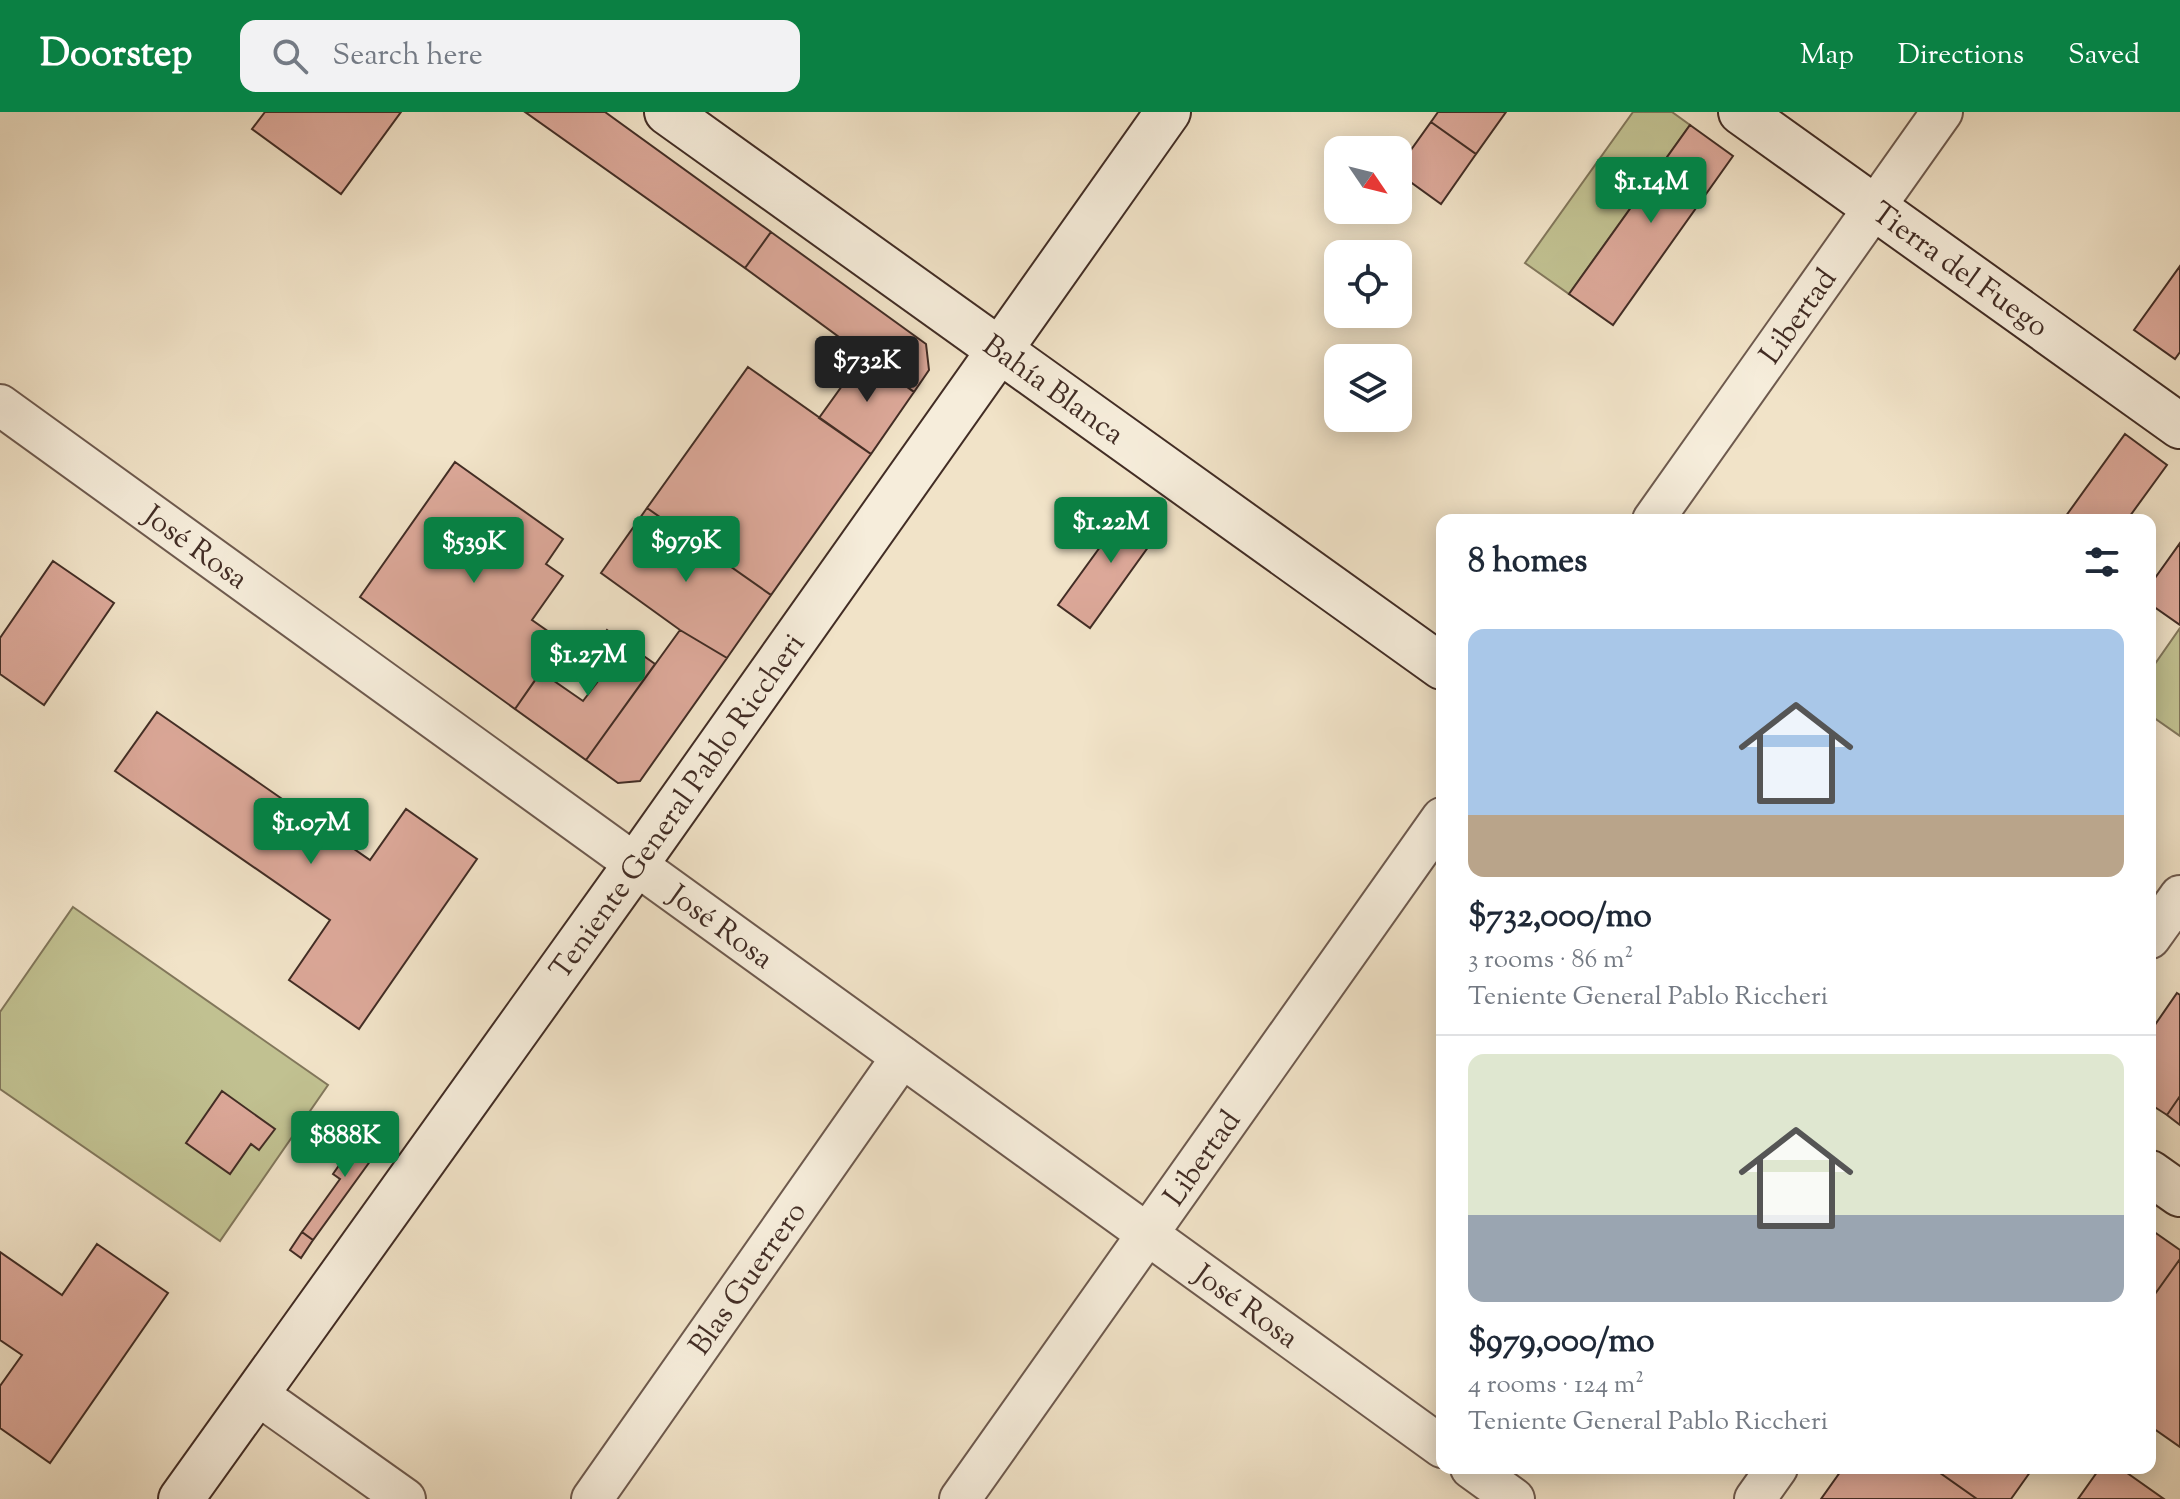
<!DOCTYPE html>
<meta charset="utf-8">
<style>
:root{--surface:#fff;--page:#f2f2f3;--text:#1f2937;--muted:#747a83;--line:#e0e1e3;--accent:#0b8043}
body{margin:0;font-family:"Sorts Mill Goudy",serif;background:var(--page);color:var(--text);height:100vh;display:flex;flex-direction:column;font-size:30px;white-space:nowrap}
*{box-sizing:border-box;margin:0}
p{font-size:26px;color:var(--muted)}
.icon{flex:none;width:44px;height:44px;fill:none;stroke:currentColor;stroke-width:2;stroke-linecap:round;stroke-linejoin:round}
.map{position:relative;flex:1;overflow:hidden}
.sheet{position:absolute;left:1436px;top:402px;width:720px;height:960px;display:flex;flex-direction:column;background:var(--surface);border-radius:16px;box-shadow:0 4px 20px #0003}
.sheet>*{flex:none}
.needle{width:52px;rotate:125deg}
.controls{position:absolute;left:1324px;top:24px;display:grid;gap:16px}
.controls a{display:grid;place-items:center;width:88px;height:88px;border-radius:16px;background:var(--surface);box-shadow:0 4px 20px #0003;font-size:40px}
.price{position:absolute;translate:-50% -68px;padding:0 18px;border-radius:8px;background:var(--accent);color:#fff;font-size:26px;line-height:52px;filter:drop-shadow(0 2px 4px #0008)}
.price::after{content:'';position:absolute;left:50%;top:48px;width:24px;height:18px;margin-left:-12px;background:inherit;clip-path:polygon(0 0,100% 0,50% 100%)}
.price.active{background:#222;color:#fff}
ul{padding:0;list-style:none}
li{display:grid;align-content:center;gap:16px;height:424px;padding:0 32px}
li+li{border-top:2px solid var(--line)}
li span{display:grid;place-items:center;height:248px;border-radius:16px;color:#555}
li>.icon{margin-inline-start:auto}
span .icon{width:144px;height:144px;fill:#fffc;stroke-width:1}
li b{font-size:34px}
h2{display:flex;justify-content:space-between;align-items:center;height:96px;padding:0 32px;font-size:34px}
header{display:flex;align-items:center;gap:48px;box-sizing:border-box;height:112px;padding:0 40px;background:var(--accent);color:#fff}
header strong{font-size:38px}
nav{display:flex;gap:44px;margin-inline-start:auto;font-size:28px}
.search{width:560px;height:72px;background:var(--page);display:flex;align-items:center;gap:20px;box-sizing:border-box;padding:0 28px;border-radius:16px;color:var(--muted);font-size:30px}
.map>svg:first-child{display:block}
.green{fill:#c1c191;stroke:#82775b;stroke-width:2}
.building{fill:#dca899;stroke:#422d25;stroke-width:2}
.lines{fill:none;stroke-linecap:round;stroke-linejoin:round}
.street-casing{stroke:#6e5a4e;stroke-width:44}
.secondary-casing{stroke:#422d25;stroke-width:48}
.street{stroke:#f6eddb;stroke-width:40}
.secondary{stroke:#f6eddb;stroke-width:44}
.labels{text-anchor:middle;stroke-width:7;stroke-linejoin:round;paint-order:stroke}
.street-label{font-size:30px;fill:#422d25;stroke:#f6eddb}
</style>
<header>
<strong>Doorstep</strong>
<div class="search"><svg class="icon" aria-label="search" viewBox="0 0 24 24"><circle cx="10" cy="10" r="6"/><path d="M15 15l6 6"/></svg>Search here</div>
<nav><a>Map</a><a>Directions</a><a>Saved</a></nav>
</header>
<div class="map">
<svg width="2180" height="1387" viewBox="0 0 2180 1387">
<rect width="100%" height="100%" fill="#f1e3c8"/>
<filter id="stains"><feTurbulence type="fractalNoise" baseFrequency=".0025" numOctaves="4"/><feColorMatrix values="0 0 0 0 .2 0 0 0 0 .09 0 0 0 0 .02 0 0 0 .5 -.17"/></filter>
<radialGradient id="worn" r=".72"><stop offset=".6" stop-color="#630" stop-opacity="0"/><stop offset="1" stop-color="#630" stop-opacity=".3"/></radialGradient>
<path class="green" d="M1633,0H1672L1690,13L1569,182L1525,151Z
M2180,516V624L2150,603V559Z
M73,795L328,973L220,1129L0,977V900Z"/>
<path class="building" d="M265,0H401L341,82L252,17Z
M525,0H605L771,120L745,156Z
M1438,0H1506L1476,42L1431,10Z
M1431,10L1476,42L1441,92L1398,61V56Z
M1690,13L1733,44L1613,213L1569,182Z
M771,120L926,232L929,258L914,280L745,156Z
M2180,154V240L2175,247L2134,218Z
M865,242L914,280L871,342L819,306Z
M748,255L871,342L771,483L647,396Z
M2125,322L2167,353L2127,408H2063Z
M455,350L563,427L546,452L563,464L532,508L562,529L515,597L360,485Z
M1132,391L1164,413L1090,516L1058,493Z
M647,396L771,483L727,546L680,518L601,461Z
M2180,431V513L2150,492V473Z
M53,449L114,491L44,593L0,562V526Z
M607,518L655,552L586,648L515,597L541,560L583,589L608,556L590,543Z
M680,518L727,546L640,669L618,671L586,648Z
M157,600L370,748L406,697L477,747L359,917L289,868L330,808L115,659Z
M2177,881L2180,883V984L2167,1003L2150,992V920Z
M222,979L275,1017L259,1038L251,1032L230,1062L186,1031Z
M2180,984V1013L2167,1003Z
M365,1016L384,1030L313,1128L302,1120L340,1067L333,1062Z
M2150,1117L2180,1138V1147L2150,1189Z
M302,1120L313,1128L301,1146L290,1138Z
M97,1132L168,1181L50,1351L0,1316V1274L22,1243L0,1228V1140L62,1183Z
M2180,1147V1335L2150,1314V1189Z
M1843,1356H1933L1977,1387H1821Z
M1933,1356H2033L2011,1387H1977Z
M2100,1356H2120L2164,1387H2078Z"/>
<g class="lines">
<defs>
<g id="street">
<path id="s1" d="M0,293L1442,1335"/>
<path id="s2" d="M1653,408L1942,0"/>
<path d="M2150,826L2180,784"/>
<path d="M257,1282L405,1387"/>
<path d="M1471,1356L1514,1387"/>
<path id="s3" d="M592,1387L902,945"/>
<path id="s4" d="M960,1387L1442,706"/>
<path d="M1755,1387L1777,1356"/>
</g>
<g id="secondary">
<path id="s5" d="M667,0L1442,555"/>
<path id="s6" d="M1741,0L2180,314"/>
<path d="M2150,1061L2180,1082"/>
<path id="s7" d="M181,1387L636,752L1168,0"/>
</g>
</defs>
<use href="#street" class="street-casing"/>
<use href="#secondary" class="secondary-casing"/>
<use href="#street" class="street"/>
<use href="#secondary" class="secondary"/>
</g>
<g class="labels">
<g class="street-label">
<text dy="10" stroke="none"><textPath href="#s6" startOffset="270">Tierra del Fuego</textPath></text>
<text dy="10" stroke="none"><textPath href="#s2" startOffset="250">Libertad</textPath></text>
<text dy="10" stroke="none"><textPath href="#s5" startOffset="476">Bahía Blanca</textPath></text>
<text dy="10" stroke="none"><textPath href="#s1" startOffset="242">José Rosa</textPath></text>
<text dy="10" stroke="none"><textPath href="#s7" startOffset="852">Teniente General Pablo Riccheri</textPath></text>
<text dy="10" stroke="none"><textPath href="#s1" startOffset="890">José Rosa</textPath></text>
<text dy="10" stroke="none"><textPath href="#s4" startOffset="418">Libertad</textPath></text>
<text dy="10" stroke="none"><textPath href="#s3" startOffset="270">Blas Guerrero</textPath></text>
<text dy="10" stroke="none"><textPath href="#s1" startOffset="1538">José Rosa</textPath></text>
</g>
</g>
<rect width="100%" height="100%" filter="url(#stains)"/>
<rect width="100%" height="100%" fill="url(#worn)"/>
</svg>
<div class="controls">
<a><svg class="needle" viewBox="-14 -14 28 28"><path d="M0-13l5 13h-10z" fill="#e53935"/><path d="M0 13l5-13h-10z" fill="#747a83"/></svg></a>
<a><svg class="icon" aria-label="locate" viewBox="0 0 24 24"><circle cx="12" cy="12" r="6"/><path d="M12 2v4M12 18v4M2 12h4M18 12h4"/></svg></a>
<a><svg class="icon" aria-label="layers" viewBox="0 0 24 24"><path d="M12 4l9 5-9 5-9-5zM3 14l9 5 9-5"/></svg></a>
</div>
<b class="price" style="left:1651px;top:113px">$1.14M</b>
<b class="price active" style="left:867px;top:292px">$732K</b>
<b class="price" style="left:1111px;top:453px">$1.22M</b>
<b class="price" style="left:686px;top:472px">$979K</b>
<b class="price" style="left:474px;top:473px">$539K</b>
<b class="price" style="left:588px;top:586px">$1.27M</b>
<b class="price" style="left:311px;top:754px">$1.07M</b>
<b class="price" style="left:345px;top:1067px">$888K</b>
<section class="sheet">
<h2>8 homes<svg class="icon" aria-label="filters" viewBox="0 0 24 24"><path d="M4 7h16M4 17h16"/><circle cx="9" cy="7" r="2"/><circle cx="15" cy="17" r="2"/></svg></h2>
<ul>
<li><span style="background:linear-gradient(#a9c7e8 75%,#b9a48a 0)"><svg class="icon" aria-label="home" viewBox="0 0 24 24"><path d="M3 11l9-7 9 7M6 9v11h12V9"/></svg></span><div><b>$732,000/mo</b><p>3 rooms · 86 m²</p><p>Teniente General Pablo Riccheri</p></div></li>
<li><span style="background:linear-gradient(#dfe7d0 65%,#9aa5b1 0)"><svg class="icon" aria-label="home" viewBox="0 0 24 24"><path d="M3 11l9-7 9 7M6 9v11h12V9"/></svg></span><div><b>$979,000/mo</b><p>4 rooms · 124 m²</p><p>Teniente General Pablo Riccheri</p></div></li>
</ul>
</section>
</div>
